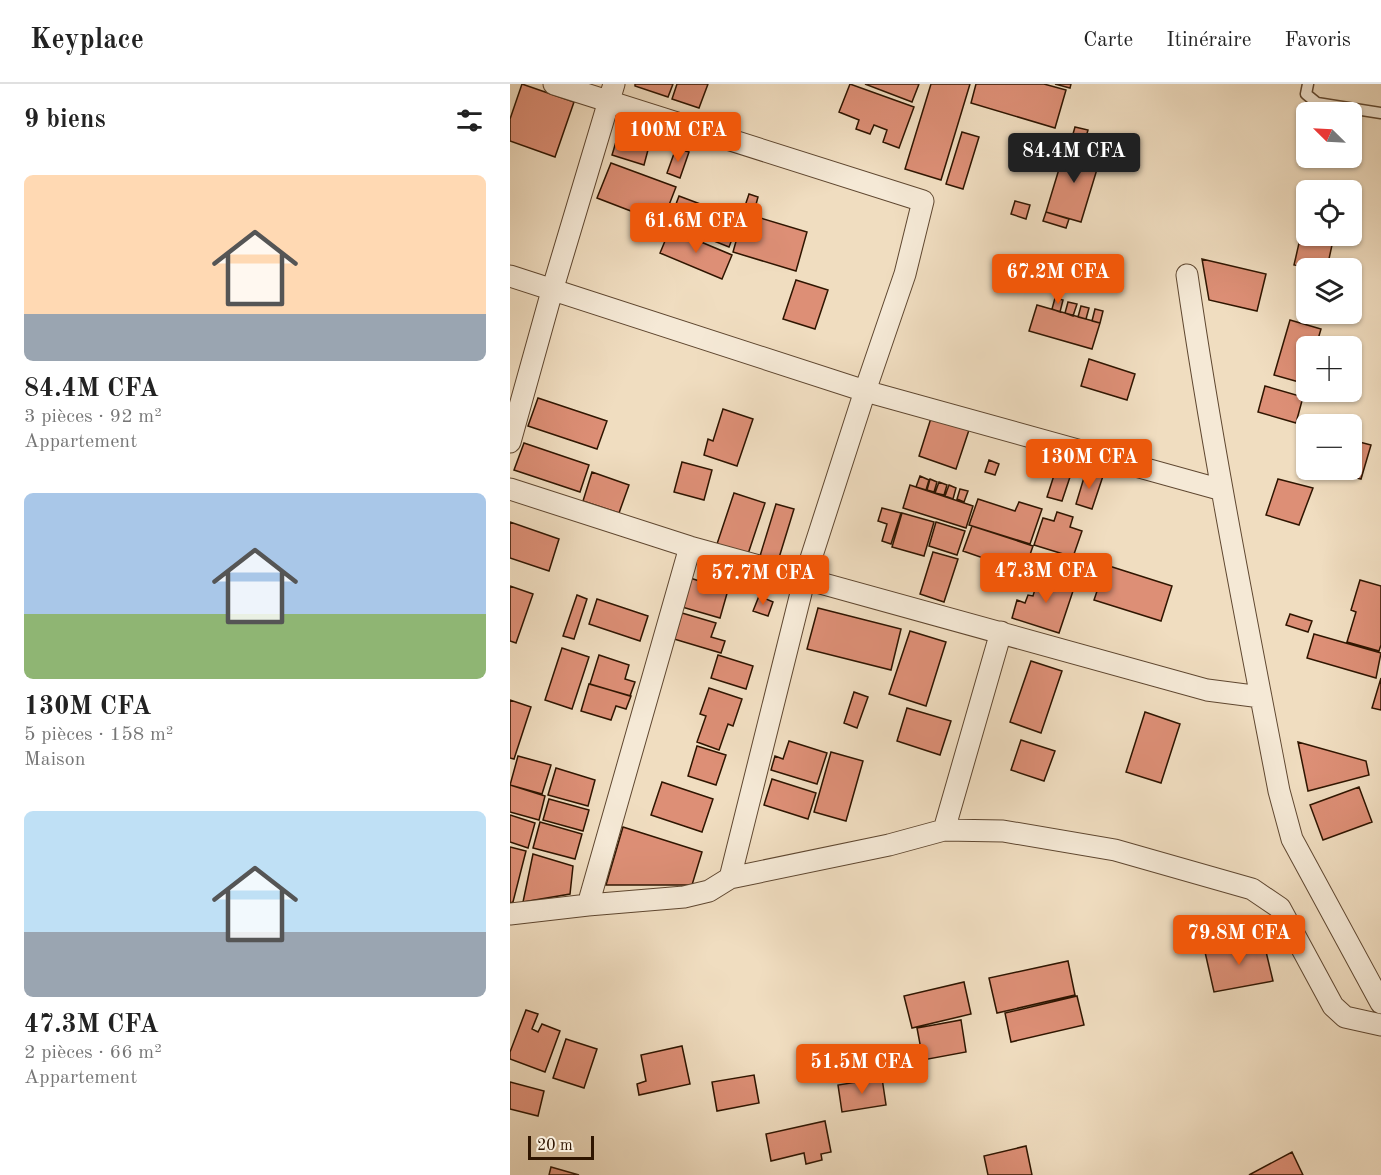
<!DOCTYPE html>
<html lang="fr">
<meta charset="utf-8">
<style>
:root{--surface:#fff;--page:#f2f2f2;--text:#222;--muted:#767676;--line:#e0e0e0;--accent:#ea580c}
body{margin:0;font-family:"Old Standard TT",serif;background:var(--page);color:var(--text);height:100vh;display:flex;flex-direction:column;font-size:22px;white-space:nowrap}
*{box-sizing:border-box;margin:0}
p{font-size:20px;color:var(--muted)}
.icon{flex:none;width:33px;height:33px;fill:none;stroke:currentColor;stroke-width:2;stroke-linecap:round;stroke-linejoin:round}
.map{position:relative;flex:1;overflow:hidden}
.drawer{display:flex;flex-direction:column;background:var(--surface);width:510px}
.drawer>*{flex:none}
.needle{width:39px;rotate:294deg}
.buttons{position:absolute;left:786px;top:18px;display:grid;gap:12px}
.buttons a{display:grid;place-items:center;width:66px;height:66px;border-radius:9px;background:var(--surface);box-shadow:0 2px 4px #0004;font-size:30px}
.scale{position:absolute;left:18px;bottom:15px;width:66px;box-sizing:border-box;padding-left:6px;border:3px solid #2f1500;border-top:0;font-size:16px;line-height:21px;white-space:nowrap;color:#2f1500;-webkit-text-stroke:4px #f5e9d6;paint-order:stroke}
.price{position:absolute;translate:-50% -51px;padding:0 14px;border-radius:6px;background:var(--accent);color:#fff;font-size:20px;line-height:39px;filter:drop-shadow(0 2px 3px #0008)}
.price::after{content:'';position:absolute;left:50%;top:36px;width:18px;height:14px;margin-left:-9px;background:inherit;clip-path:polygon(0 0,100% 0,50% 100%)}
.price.active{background:#222;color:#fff}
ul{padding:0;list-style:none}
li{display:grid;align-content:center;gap:12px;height:318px;padding:0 24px}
li span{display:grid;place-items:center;height:186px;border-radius:9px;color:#555}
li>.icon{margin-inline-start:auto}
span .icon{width:108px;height:108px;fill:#fffc;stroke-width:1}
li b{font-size:26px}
h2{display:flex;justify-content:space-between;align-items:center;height:72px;padding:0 24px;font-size:26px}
header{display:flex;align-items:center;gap:36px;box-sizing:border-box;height:84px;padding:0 30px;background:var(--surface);border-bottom:2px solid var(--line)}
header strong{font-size:28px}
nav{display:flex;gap:33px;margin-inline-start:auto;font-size:21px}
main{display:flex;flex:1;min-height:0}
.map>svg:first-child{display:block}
.building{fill:#dd8f76;stroke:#2f1500;stroke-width:1.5}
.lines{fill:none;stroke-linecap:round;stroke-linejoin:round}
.service-casing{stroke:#5f4730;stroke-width:13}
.minor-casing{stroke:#5f4730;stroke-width:23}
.service{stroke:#f5e9d6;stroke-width:10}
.minor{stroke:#f5e9d6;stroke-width:21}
</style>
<header>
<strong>Keyplace</strong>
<nav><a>Carte</a><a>Itinéraire</a><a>Favoris</a></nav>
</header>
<main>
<section class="drawer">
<h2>9 biens<svg class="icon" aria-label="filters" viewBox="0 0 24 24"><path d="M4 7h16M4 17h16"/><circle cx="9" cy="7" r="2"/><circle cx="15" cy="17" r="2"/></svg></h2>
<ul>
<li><span style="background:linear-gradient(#ffd9b3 75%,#9aa5b1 0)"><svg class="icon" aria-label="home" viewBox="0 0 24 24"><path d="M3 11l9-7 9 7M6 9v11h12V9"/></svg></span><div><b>84.4M CFA</b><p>3 pièces · 92 m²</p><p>Appartement</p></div></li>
<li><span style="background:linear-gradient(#a9c7e8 65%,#8fb573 0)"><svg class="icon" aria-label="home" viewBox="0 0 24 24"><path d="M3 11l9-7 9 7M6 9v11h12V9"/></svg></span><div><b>130M CFA</b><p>5 pièces · 158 m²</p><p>Maison</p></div></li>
<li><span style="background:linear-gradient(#bfe0f5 65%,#9aa5b1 0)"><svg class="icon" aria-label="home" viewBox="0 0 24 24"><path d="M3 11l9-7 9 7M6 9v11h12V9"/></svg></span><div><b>47.3M CFA</b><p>2 pièces · 66 m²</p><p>Appartement</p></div></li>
</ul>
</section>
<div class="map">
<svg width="871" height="1091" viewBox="0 0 871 1091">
<rect width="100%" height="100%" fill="#f0ddc0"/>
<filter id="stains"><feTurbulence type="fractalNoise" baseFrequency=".00333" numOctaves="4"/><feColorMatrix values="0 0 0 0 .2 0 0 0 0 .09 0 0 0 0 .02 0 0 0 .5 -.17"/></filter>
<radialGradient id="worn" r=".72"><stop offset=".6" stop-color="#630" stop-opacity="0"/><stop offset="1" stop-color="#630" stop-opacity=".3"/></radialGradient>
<path class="building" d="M12,0L64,18L45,73L0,57V35Z
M125,0H163L158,13L125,2Z
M167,0H198L189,24L162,15Z
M340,0L404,23L389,64L373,58L377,46L364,41L360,50L346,45L349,36L329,28Z
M355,0H409L402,18Z
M421,0H460L431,96L395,85Z
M466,0H534L556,6L545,44L461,19Z
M545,0H561L560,4Z
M112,38L143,47L134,81L102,71Z
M565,43L578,46L574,60L561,57Z
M452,48L469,53L453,105L436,100Z
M556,62L591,72L571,138L536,128Z
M166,64L179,68L170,94L157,89Z
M101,79L166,103L152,139L87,114Z
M239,110L248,113L244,128L234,125Z
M169,112L230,135L219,163L159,139Z
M505,117L520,121L516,135L501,130Z
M536,128L559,135L556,144L533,137Z
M234,129L297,148L286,187L223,168Z
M795,133L796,134V152H824L817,184H801L784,181Z
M160,145L222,171L212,195L150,169Z
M692,175L756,190L747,227L699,216Z
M286,196L318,206L305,245L273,235Z
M545,214L553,216L550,228L542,225Z
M558,218L567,220L563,232L555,229Z
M527,221L590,239L582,265L519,247Z
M571,222L579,224L576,235L568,233Z
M585,225L593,227L590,239L582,237Z
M780,236L811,245L806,262H796V300L764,291Z
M579,275L625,290L617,316L571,302Z
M755,302L793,313L786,339L748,328Z
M28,314L97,337L87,365L18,342Z
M213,325L243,335L227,382L194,371L198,355L203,357Z
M422,331L460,343L446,385L409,372Z
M842,356L861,361L851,395L816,386H842Z
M14,359L79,381L70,408L4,386Z
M479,376L489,380L485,391L475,388Z
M172,378L202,386L194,416L164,408Z
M547,382L562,387L552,417L537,413Z
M576,387L593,392L582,425L566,420Z
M82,388L119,401L109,429L73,417Z
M410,392L419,396L416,406L406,403Z
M420,395L427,398L424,408L417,406Z
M768,395L803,404L789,441L756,431Z
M429,398L437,401L434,411L425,409Z
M400,401L463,422L456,444L393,424Z
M439,401L446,404L443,415L435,412Z
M450,405L458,407L454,418L447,415Z
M224,409L255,419L238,470L207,460Z
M468,415L505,427L509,418L532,425L520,460L459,441Z
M266,420L284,425L268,477L250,472Z
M372,424L391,429L381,460L372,457L377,440L368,437Z
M547,428L563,433L560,443L572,447L563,473L524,461L533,434L544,437Z
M392,429L424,438L414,472L382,463Z
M0,438L49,455L39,487L0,474Z
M426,438L455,447L447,471L419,462Z
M462,442L523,462L514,488L453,467Z
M423,468L448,475L434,518L410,510Z
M596,481L662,502L651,537L584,516Z
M530,489L565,501L549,549L502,534L507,516L515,519L518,511L523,512Z
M180,494L218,506L210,534L172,523Z
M850,496L871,502V561L869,567L837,558L846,528L841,526Z
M0,502L23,510L6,559L0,557Z
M67,511L77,515L64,555L53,552Z
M249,512L263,518L258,532L243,527Z
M87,515L138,532L130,557L79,540Z
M308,524L391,545L381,586L297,565Z
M172,529L206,539L201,553L215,557L211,569L164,555Z
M780,530L802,537L798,548L776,541Z
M400,547L436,558L416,622L379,610Z
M804,550L871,569L866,594L797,574Z
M52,564L79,573L62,625L35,616Z
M89,571L119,581L115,595L125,598L120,612L80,600Z
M208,571L243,582L236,605L201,594Z
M521,577L552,587L531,649L500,638Z
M871,594V626L862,624Z
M79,600L121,612L116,625L106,622L101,636L71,627Z
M199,604L232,615L223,642L218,640L209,666L187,658L196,632L190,630Z
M344,608L358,613L347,644L334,639Z
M0,616L21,623L4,675L0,674Z
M397,624L441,637L430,671L387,657Z
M635,628L670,640L651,699L616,688Z
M511,656L545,667L534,697L501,686Z
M279,657L317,669L307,700L261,686L265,672L273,675Z
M788,658L856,677L859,691L798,707Z
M187,662L216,671L206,701L178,692Z
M321,668L353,677L336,737L304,728Z
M8,672L41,681L32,710L0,701Z
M46,684L85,696L78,722L38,711Z
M262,695L306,709L298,735L254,721Z
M152,698L203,715L192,748L141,731Z
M0,701L35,712L29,736L0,728Z
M849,703L862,738L813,756L800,721Z
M39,715L79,726L73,747L33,736Z
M0,731L25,739L18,764L0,758Z
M30,738L72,750L65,775L23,764Z
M113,743L192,768L182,801H96Z
M0,763L16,767L3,818L0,819Z
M23,770L63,782L60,810L13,818Z
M753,855L763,897L704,908L695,868Z
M558,877L565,911L487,929L479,894Z
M454,898L461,930L402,944L394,912Z
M567,912L574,941L501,958L495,929Z
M16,926L28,930L22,945L28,948L32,940L50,947L35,988L0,975V968Z
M451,936L456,968L413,976L407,944Z
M56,955L87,965L74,1004L43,994Z
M172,962L180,1000L129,1011L127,1000L136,997L131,971Z
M244,991L249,1019L207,1027L202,998Z
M372,994L376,1021L332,1028L328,1001Z
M0,998L34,1007L28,1032L0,1025Z
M315,1037L321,1068L311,1070L312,1076L296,1080L294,1069L261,1077L256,1050Z
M516,1062L522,1091H478L474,1072Z
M782,1068L793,1091H739Z
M41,1083L69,1091H39Z"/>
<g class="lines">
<defs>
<path id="service" d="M798,0L796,10L807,19L871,29"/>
<path id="minor" d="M44,0L413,117L395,190L355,307L295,493L220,794
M677,191C702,364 736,535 769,707L782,755L871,919
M0,192L355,307L712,406
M0,358L42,207L104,0
M0,405L180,463L697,606L751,613
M434,746L493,747L605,766L742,805L770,824L823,922L835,933L871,941
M78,821L180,463
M0,830L78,821L174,813L199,807L220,794L379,761L434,746L491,548"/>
</defs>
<use href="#service" class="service-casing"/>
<use href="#minor" class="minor-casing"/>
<use href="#service" class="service"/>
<use href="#minor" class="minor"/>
</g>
<rect width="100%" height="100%" filter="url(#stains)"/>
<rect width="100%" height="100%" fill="url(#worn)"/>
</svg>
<div class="buttons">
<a><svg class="needle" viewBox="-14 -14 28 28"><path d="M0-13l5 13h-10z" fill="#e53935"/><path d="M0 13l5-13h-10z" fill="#767676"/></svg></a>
<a><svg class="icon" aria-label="locate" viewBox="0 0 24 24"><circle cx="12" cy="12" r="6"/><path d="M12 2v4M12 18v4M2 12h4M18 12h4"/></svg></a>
<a><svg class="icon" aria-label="layers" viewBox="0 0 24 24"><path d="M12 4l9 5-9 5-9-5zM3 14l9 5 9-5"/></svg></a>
<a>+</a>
<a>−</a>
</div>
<div class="scale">20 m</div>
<b class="price" style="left:168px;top:79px">100M CFA</b>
<b class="price active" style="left:564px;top:100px">84.4M CFA</b>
<b class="price" style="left:186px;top:170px">61.6M CFA</b>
<b class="price" style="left:548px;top:221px">67.2M CFA</b>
<b class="price" style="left:579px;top:406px">130M CFA</b>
<b class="price" style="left:536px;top:520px">47.3M CFA</b>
<b class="price" style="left:253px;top:522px">57.7M CFA</b>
<b class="price" style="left:729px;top:882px">79.8M CFA</b>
<b class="price" style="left:352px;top:1011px">51.5M CFA</b>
</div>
</main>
